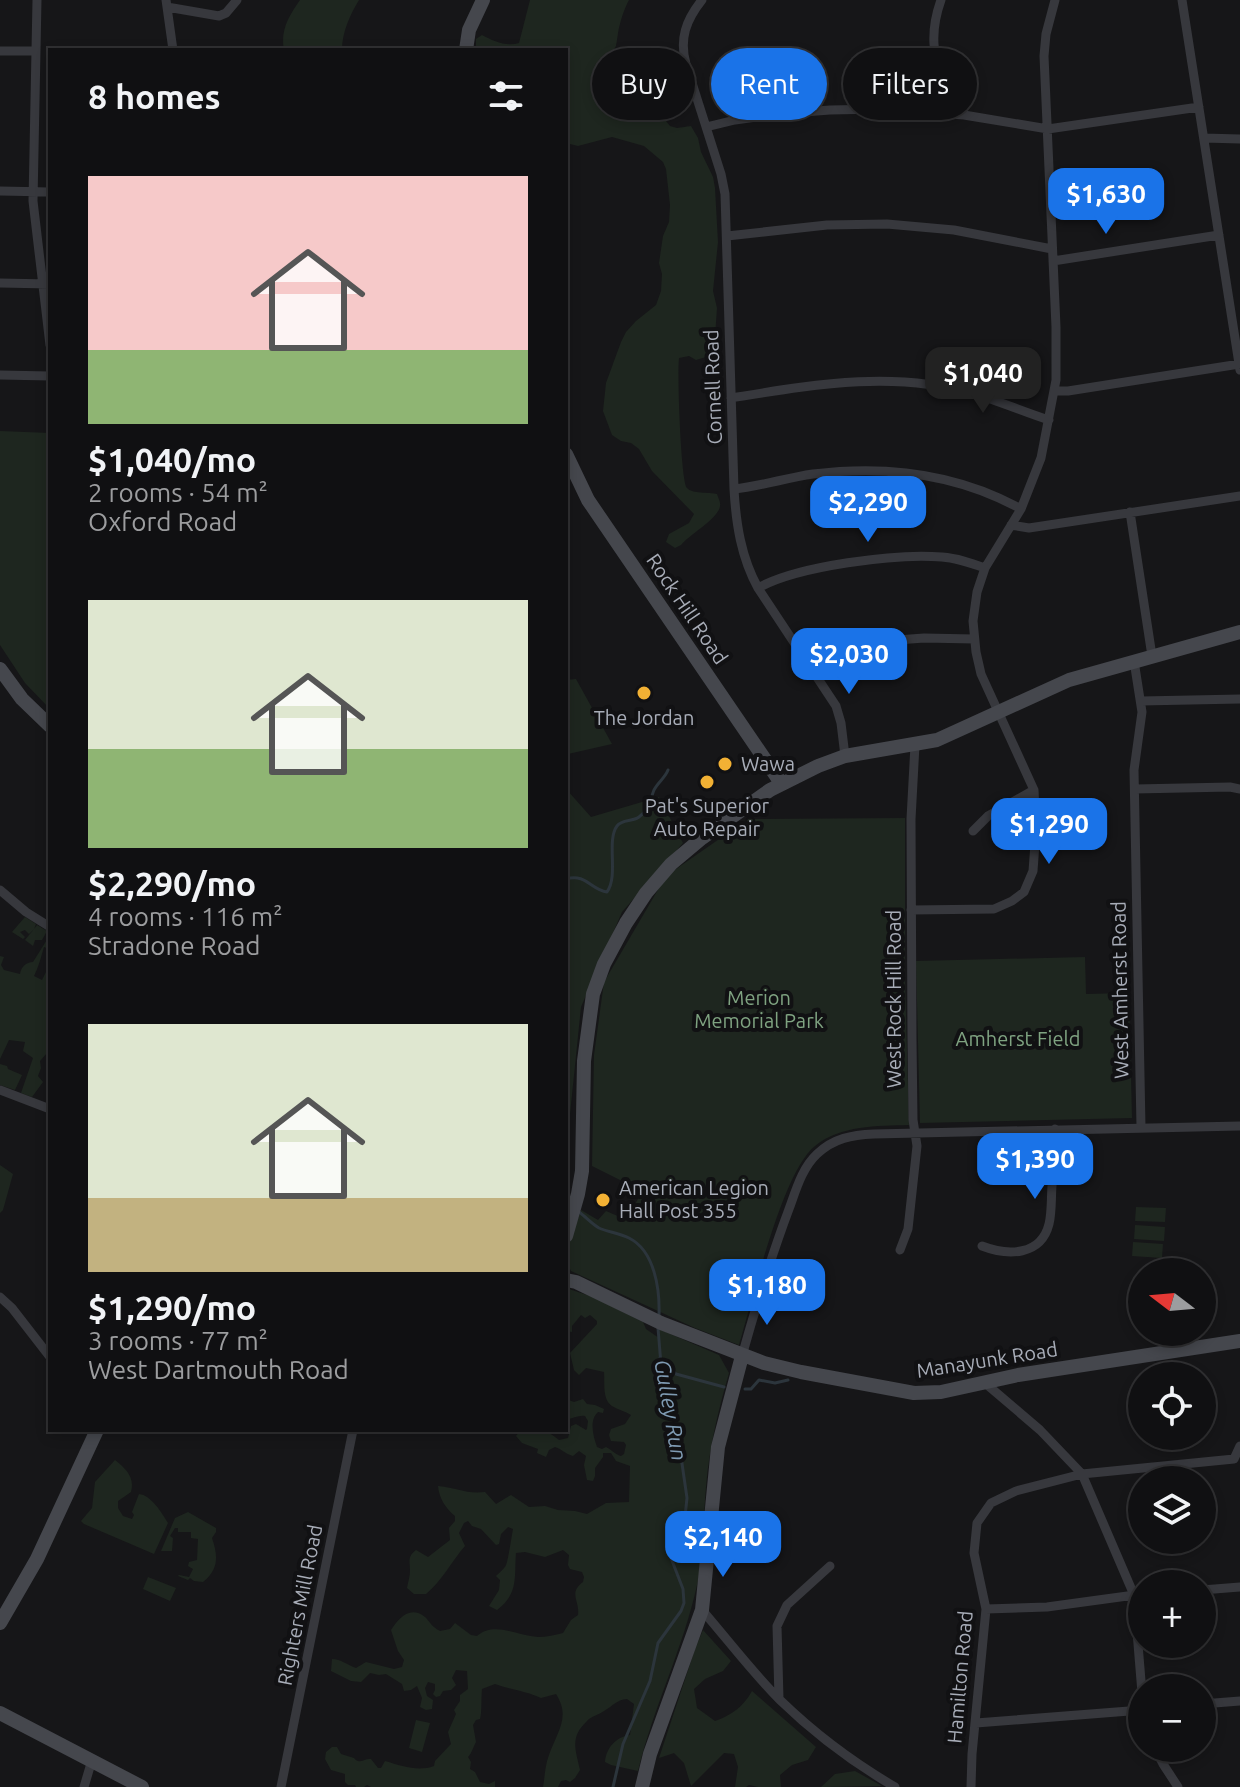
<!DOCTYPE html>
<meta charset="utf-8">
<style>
:root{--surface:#101012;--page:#19191b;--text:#f1f3f6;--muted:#9c9d9f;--line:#303032;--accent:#1a73e8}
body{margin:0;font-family:Ubuntu,sans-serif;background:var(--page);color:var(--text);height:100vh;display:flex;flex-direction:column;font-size:30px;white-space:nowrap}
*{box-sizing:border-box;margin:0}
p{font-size:26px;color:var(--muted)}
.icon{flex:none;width:44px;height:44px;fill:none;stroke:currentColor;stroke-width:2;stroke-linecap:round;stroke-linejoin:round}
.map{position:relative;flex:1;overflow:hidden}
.sheet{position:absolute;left:48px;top:48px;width:520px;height:1384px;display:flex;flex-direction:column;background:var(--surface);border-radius:0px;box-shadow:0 4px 12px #0003,0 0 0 2px var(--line)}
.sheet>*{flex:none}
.top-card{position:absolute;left:592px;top:48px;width:528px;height:72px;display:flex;gap:16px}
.needle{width:52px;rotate:286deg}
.buttons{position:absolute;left:1128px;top:1258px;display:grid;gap:16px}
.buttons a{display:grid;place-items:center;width:88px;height:88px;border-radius:50%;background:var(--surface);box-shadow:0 4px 12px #0003,0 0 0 2px var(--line);font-size:40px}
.price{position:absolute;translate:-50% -68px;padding:0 18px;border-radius:16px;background:var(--accent);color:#fff;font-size:26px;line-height:52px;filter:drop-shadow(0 2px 4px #0008)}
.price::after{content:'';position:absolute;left:50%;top:48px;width:24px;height:18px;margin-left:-12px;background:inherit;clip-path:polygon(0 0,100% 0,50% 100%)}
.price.selected{background:#222;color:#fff}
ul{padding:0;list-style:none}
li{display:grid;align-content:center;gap:16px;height:424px;padding:0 40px}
li span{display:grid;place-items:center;height:248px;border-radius:0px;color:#555}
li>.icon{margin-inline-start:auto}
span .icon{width:144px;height:144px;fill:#fffc;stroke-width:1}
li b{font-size:34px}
h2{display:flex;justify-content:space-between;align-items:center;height:96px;padding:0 40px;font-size:34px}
.pill{padding:0 28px;border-radius:36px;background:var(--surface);box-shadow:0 4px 12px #0003,0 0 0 2px var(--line);font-size:28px;line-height:72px}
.pill.selected{background:var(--accent);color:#fff}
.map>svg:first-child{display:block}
.green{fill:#1e261f}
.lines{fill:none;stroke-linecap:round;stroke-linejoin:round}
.stream{stroke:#2c353c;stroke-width:3}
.street{stroke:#37383d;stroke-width:9}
.secondary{stroke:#45474d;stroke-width:14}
.poi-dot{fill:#f2b134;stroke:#111113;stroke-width:3}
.labels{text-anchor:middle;stroke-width:8;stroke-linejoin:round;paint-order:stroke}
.street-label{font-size:20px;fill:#a8adb8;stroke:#111113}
.poi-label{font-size:20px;fill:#a8adb8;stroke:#111113}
.park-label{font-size:20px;fill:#7fa381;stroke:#111113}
.water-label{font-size:22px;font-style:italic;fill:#7f9bb3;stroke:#111113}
</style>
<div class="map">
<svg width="1240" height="1787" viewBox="0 0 1240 1787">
<rect width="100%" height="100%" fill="#161618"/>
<path class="green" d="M300,0H359C350,15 342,32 342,50H284C280,30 289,16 300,0Z
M530,0H629C624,9 620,22 618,33C618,34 616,46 616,46C611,55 607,54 607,64L615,71L633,76L657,105L661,115L670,126L677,128L691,126L698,138L701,152L713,177L715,188L718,242L713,291L717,308L715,337L706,357L696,360L689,356L679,358C677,373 681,481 687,488C692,494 709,492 717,494C718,498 721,502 720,506C719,518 689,535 681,545L675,548L666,542L669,534L689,523L694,514L652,471L639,449L631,443L621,441L612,435L603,411L606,383L621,342L626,332L636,321L656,305L661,291L662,274L659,263L663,236L669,222L670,205L666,169L663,162L644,146L612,137L578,146L566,143V50L476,49V39L482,35C493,41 507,47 519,43Z
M0,431L50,433V709L25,683L0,645Z
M576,679L612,744L568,754L567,790L591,817L659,797L683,843L622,912L581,1007L566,1153V680Z
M905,818V977L909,1125C877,1126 841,1125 815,1146C782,1172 752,1302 739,1345L695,1328L571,1271C560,1253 575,1228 581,1210L598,1220L606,1211L627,1220L642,1191L592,1166L594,1055L604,982L666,876L748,819Z
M25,917L36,924L34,929L37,925L47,931L42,940H35L33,946L25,940L34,929L29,934L25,930L20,932L25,937L23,939L12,932Z
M50,935V951L47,952V948L44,947C41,957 39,966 34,976L42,980L46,972L50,974V1052L47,1053L40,1061L41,1068L38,1076L43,1082L32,1097L21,1093L33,1058L23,1051L25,1042L9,1040L0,1059V956L4,957L1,965L4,970L20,974C21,967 26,962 33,962Z
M1085,957L1086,994L1129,993L1132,1118L920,1123L916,961Z
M0,1064L7,1066L8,1069L22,1075L15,1090L0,1085Z
M0,1165L13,1174L3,1210L0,1213Z
M1136,1207L1166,1208L1165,1222L1135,1221Z
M1135,1225L1165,1227L1164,1241L1134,1239Z
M1133,1242L1163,1244L1162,1258L1132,1256Z
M566,1288L593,1297L643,1322L646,1329L659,1338V1329L719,1355L729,1373C718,1411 709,1449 706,1487C703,1520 704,1553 697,1585C683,1649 653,1708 638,1771L611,1765L605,1762C606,1748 616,1737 630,1735L634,1704L627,1699C616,1700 613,1706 604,1711C599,1715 591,1716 587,1721C569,1738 576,1750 580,1770L575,1778L570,1782L566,1780L561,1781L558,1787H543C545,1776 545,1765 549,1755C557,1732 571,1717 556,1694L541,1698C526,1691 511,1690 495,1684L482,1689C481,1698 482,1713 480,1719L476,1720L473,1725L476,1742C473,1747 472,1753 468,1757L471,1762L470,1769L475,1772L480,1782L489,1784L495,1781V1787H371L367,1785L364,1787H356L355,1785H348L345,1782V1774L331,1770L325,1759L326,1752L332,1747H337L341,1754L354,1758C359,1765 364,1758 371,1759L378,1768H381L385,1761C402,1766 418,1772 434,1766L435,1761L451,1744L448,1732L456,1714L454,1710L460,1701V1695L468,1689L467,1671L456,1670L452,1678L456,1685L451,1690L443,1691L440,1696L436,1697L433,1694L435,1690V1684L428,1682L425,1688L427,1696L433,1700L432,1709L426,1710L420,1707L422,1698L417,1686L411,1690L404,1691L402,1684L386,1674L379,1675L370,1673L361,1682L351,1681L331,1671L332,1659C341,1659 347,1665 356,1668L366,1662L394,1669L402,1667L404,1660L398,1651L391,1630C399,1618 410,1605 425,1617C430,1622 432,1627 440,1631L450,1629L455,1623L471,1635L477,1636C495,1621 517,1636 538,1637C547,1637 555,1635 563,1633L571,1620L578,1615C580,1601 568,1593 583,1582L584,1577L582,1572L570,1569L568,1565L569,1555L563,1550L545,1557L525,1552L516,1553C514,1578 519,1593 497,1610L489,1606L499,1590L500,1580L496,1576C499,1573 505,1568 506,1565C508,1561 512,1534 513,1529L508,1527L501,1534L499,1544L496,1545L481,1529L472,1526L468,1521L464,1523L459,1533L465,1546C451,1562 442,1581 426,1594H414L407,1588C408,1582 410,1576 410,1571C410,1561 407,1557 416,1550L428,1557L450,1540L449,1528L455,1521V1516C446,1509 439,1498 438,1486C458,1488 465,1494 485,1492L496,1504L511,1495L529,1507L545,1506L558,1510L575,1511L587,1514L606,1503L629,1502L630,1466L616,1461L611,1453H603V1457L595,1468V1476L593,1481L587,1480L584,1465L586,1456L579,1451L573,1456C565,1454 562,1449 555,1447L549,1450L546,1457L537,1453L538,1449L522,1443L516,1436L521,1430L532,1434C542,1426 550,1433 559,1440L568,1438L571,1426L576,1424L586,1430L587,1429L588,1421L585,1416C578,1415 573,1419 566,1419V1399L574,1402L583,1399L587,1404L595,1405L604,1409L603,1413L598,1412C589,1420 593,1436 597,1447L602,1449L606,1447C612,1450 616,1455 621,1456L624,1454L626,1445L624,1442L611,1441L609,1435L611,1429L625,1424L631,1415C625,1411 618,1410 612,1406C602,1399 605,1383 604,1372L586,1368L579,1375L574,1370L570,1353L597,1324V1321L590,1315L585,1318L581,1315L572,1326V1332L566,1331Z
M115,1460C126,1469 135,1477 131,1492L118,1501V1508L123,1516L132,1519L134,1515L132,1512L139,1494C151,1495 162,1513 168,1523L154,1554L84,1524L81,1521L92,1508L95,1482Z
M188,1512L216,1528V1532L212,1538C218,1556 219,1569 203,1582L194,1581L190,1578L188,1580L178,1576L179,1575L189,1577L193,1569L188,1566L189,1562L197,1560L198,1539L191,1538V1532H178V1528H175L170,1536L173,1538L172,1551H161L175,1518Z
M148,1577L176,1588L170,1601L143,1589Z
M703,1630L731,1661L723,1671L705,1679L694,1689L697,1708L715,1721C732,1715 743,1707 752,1691L816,1747L808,1760L792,1765L780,1775L781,1787H758L749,1785L746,1787H735L738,1767L734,1754L724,1753L691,1786L684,1763L674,1753L659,1758L695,1649Z
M416,1720L430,1723L422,1752L409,1748Z
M855,1771L882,1786L821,1787L835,1774Z"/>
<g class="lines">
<path class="stream" d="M566,879C586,873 591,890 607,892C619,875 606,841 617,826C622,819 632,822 639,817C649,810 650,800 654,790C658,782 665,778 668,770
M579,1212C586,1217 592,1224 599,1228C608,1232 619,1233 629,1238C655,1251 660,1290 659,1316
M660,1358L676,1374L724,1387
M745,1389H751L759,1380L775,1383L788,1380
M613,1787L623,1744L650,1681L658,1643L681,1611L684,1603L683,1589L671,1558L674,1546L684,1526L687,1498L677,1429L662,1377L658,1328"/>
<path class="street" d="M37,0L33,201L50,345
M166,0L173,50
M702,0C686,20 679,39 686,64L721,174L725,194L734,489C736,524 741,557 758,588L836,706L841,723L845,756
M941,0C936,14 933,28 934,44C936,70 947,84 944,112
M1182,0L1240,370
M167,7L219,16L226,13L237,0
M0,51H36
M706,127L735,120L778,114L830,110L881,109L964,115L1048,129L1199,107
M1204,138L1240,139
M0,191L50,192
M727,236L827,225L887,224L954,230L1052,249
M1053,261L1219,235
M0,283L50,284
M0,375L50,376
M1054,391H1068L1240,364
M731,398C812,385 893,370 974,394C999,401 1024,412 1049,420
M734,489C761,486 786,478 813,474C886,465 956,473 1021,509
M1130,512L1152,656
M1011,525L1029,528L1240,496
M758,588C797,566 897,553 942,557C957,558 971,563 985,568
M802,655L884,641L924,638L974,639
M1134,661L1142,712L1134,770L1141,1127
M1141,701L1240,699
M1135,789L1230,787L1240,789
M973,831L988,816L1034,790
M0,890L26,912L50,927
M911,910L994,909L1012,901L1024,892L1033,871L1036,830L1034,790L981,674L976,652L973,621L977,592L985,568L1021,509L1041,458L1056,380V327L1044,56L1046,34L1055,0
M0,1090L50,1109
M982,1246C1008,1256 1041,1256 1049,1224C1052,1212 1051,1198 1052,1186C1053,1167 1054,1148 1055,1129
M900,1250L908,1229L917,1146L913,1120L912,1039L911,819L915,745
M0,1297L12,1308L50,1357
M742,1356C756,1306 771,1257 789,1209C796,1190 802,1168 817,1154C834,1138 852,1135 874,1134L1240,1126
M985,1383L1040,1430L1082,1474L1134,1595L1142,1693
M1202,1590L1240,1587
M986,1609L1047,1607L1142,1594
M702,1610C728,1640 752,1672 780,1700C815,1734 854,1763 895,1787
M779,1699L777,1626L787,1605L830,1566
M1202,1704L1240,1701
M976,1723L1142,1710
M1155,1748L1163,1764L1178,1787
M84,1787L92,1760
M281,1787L353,1430
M971,1787L972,1754L986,1609L974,1553L977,1523L991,1503L1016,1491L1082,1474L1234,1459L1240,1446"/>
<path class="secondary" d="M466,50L469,30L483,0
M566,454L588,500L781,783
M0,669L22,699L50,726
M566,1236L578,1194L582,1171L584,1061L593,994L604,964L626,923L646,893L671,864L702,838L770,790L818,766L845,756L937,740L1069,680L1240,632
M566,1280L576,1282L661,1323L764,1363L801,1372L914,1393L941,1392L1018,1375L1240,1341
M0,1623L37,1559L97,1430
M0,1713L142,1787
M642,1787L650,1754L702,1610L718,1447L742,1356"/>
</g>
<g class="poi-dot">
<circle cx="644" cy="693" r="8"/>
<circle cx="725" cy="764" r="8"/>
<circle cx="707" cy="782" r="8"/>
<circle cx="603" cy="1200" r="8"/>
</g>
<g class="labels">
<g class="street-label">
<text transform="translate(713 387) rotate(-92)" y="7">Cornell Road</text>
<text transform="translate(687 609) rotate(56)" y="7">Rock Hill Road</text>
<text transform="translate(1120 990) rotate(-91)" y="7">West Amherst Road</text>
<text transform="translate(894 999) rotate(-90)" y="7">West Rock Hill Road</text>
<text transform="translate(987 1360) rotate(-9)" y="7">Manayunk Road</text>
<text transform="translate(300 1605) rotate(-79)" y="7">Righters Mill Road</text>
<text transform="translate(960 1677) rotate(-85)" y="7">Hamilton Road</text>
</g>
<g class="poi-label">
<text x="644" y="725">The Jordan</text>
<text x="741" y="771" text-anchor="start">Wawa</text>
<text x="707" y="813">Pat's Superior<tspan x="707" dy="23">Auto Repair</tspan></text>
<text x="619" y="1195" text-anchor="start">American Legion<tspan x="619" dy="23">Hall Post 355</tspan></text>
</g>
<g class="park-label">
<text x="759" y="1005">Merion<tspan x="759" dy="23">Memorial Park</tspan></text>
<text x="1018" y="1046">Amherst Field</text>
</g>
<g class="water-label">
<text transform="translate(671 1410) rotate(80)" y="8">Gulley Run</text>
</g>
</g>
</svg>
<div class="buttons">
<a><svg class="needle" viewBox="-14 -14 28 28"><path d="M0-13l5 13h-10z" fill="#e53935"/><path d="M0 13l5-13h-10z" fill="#9c9d9f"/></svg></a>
<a><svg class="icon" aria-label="locate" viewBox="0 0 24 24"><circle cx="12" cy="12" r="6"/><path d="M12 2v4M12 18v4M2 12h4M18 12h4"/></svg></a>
<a><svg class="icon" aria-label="layers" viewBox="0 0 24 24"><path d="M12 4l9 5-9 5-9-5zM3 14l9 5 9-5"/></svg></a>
<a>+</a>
<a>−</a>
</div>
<b class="price" style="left:1106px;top:236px">$1,630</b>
<b class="price selected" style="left:983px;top:415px">$1,040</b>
<b class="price" style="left:868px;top:544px">$2,290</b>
<b class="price" style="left:849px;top:696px">$2,030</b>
<b class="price" style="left:1049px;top:866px">$1,290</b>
<b class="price" style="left:1035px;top:1201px">$1,390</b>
<b class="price" style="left:767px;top:1327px">$1,180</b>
<b class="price" style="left:723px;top:1579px">$2,140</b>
<div class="top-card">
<a class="pill">Buy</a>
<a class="pill selected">Rent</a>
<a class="pill">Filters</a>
</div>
<section class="sheet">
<h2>8 homes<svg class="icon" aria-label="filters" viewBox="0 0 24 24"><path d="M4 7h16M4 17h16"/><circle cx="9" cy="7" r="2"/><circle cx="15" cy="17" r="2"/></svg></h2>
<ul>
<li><span style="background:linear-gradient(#f6c9c9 70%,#8fb573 0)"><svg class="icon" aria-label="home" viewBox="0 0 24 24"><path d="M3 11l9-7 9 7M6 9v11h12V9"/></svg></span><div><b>$1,040/mo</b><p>2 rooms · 54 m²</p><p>Oxford Road</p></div></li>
<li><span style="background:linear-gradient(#dfe7d0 60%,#8fb573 0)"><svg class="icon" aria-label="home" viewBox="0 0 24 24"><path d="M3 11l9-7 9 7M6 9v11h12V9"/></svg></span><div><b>$2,290/mo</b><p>4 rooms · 116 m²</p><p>Stradone Road</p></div></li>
<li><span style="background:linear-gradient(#dfe7d0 70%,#c2b280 0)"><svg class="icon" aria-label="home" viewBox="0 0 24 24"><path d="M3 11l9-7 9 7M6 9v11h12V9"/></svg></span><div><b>$1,290/mo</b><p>3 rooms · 77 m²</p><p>West Dartmouth Road</p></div></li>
</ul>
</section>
</div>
